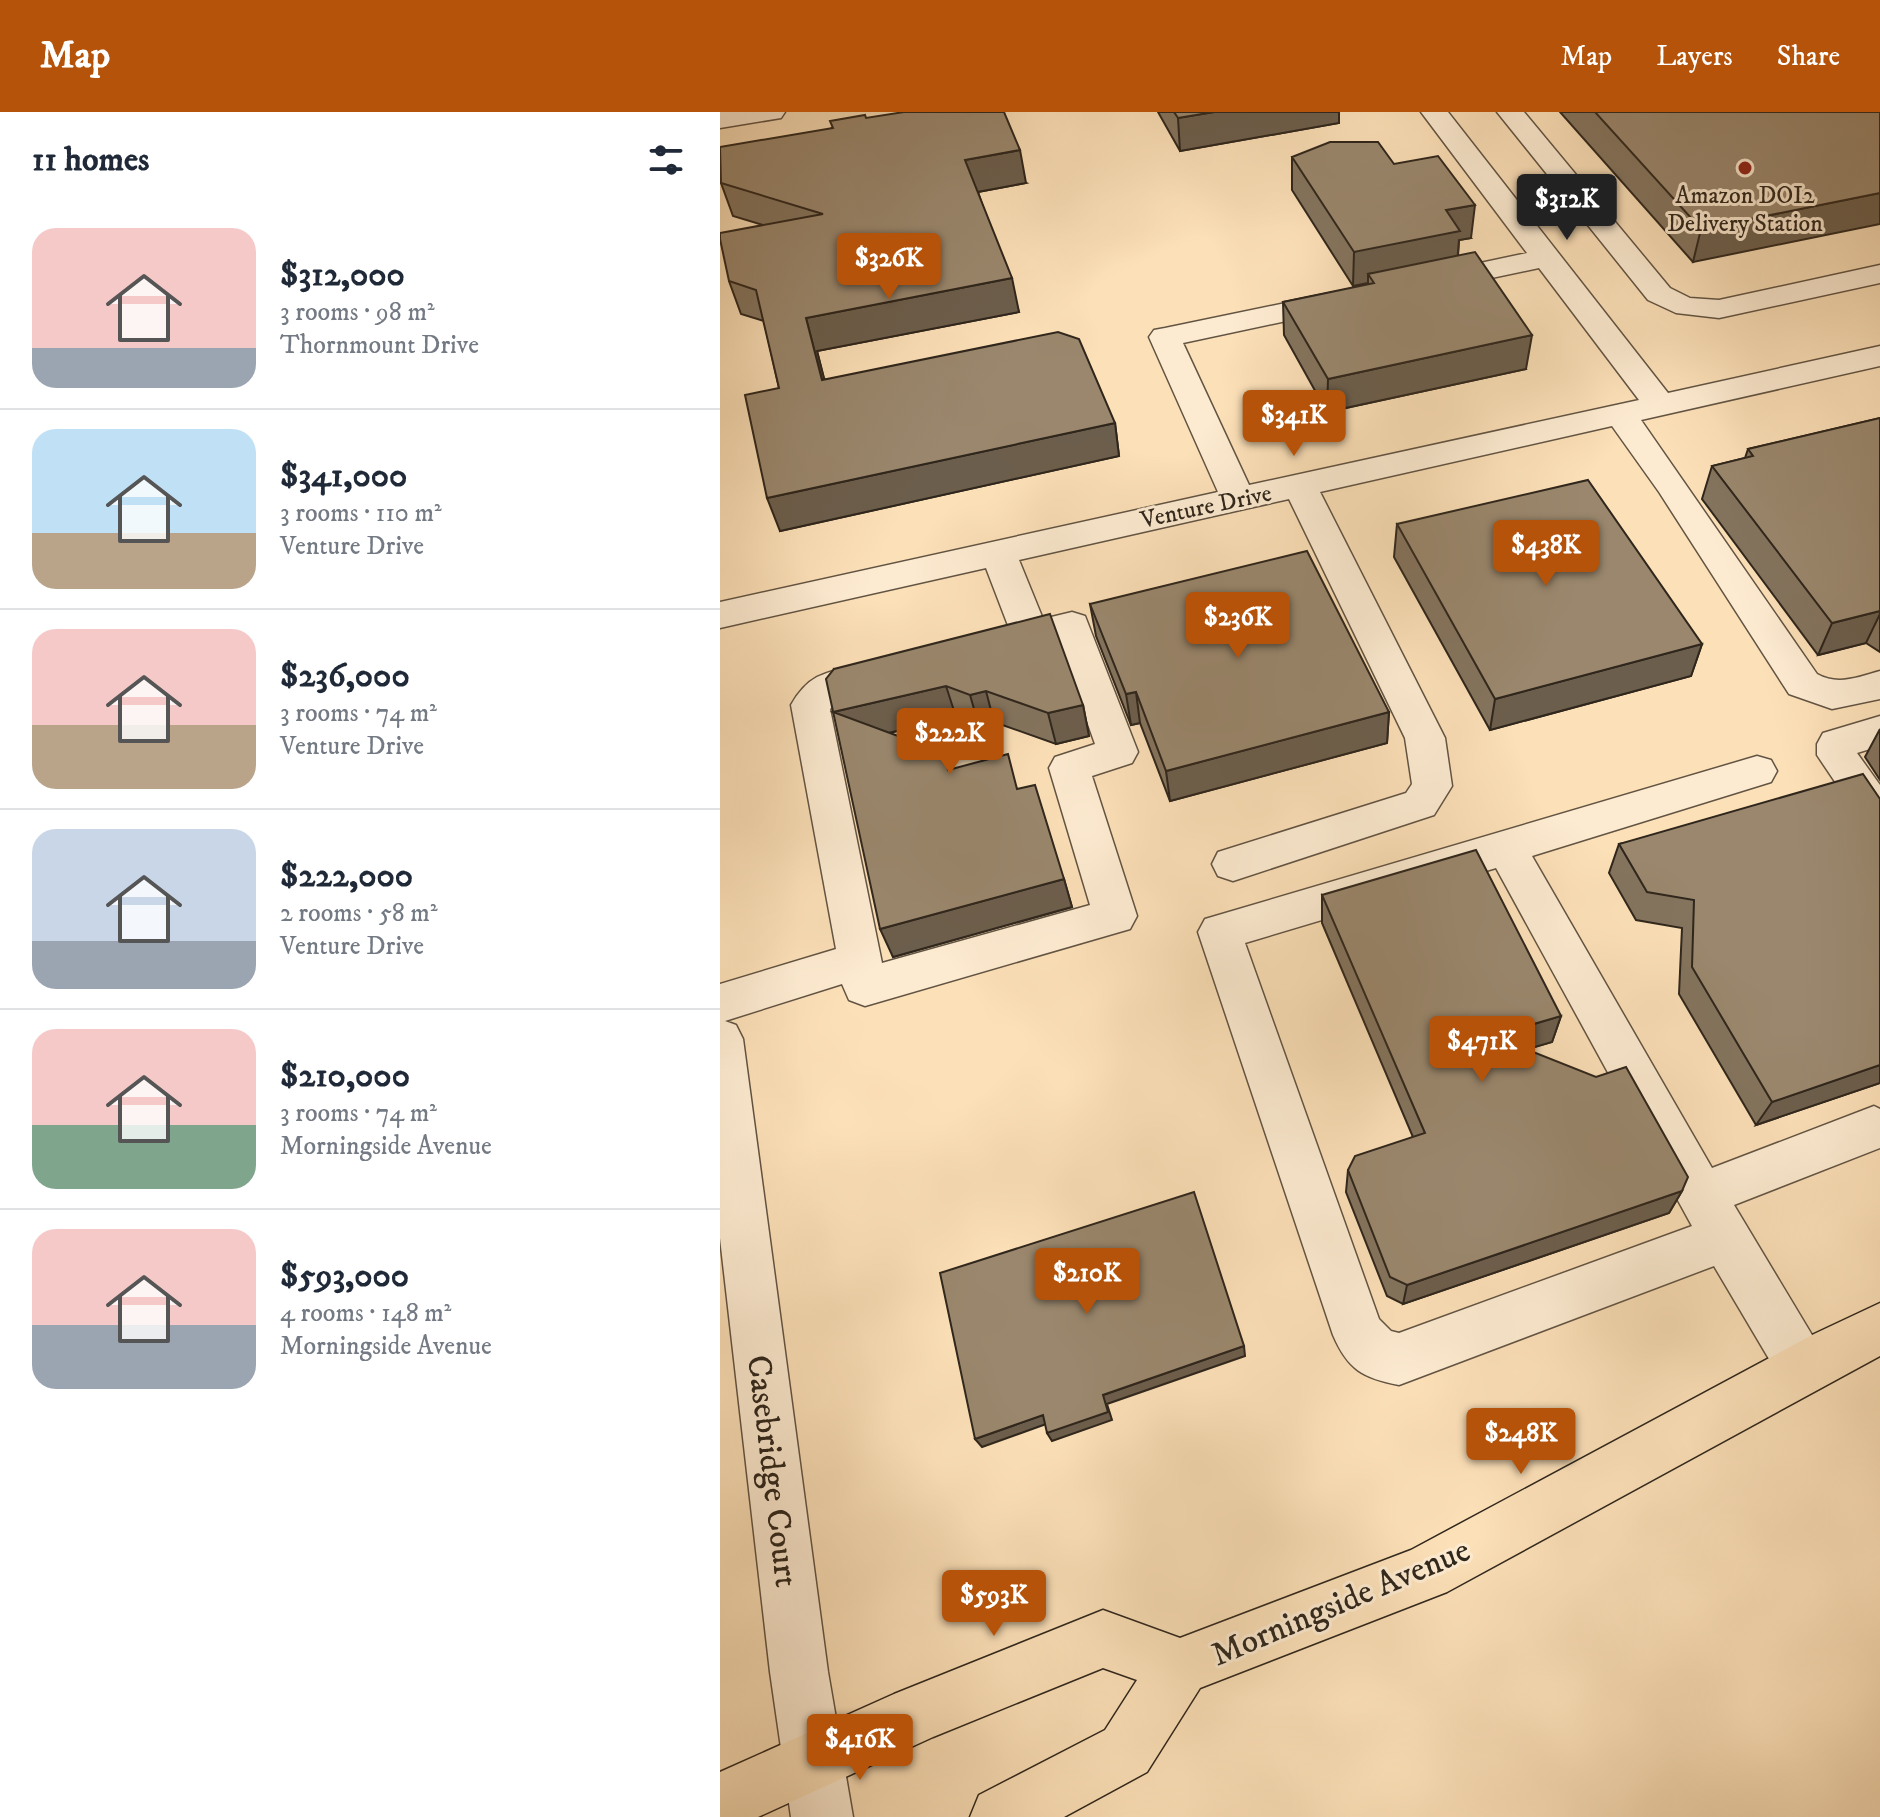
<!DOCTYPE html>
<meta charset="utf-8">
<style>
:root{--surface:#fff;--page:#f2f2f3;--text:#1f2937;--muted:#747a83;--line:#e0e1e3;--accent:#b45309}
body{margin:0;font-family:"IM FELL DW Pica",serif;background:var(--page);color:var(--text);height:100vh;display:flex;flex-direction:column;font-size:30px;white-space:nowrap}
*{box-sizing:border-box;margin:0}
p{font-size:26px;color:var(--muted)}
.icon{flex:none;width:44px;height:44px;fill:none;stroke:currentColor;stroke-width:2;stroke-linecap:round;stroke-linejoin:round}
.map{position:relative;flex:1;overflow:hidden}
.panel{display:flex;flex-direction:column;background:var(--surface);width:720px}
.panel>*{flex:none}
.price{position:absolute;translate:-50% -68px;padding:0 18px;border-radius:8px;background:var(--accent);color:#fff;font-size:26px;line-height:52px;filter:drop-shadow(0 2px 4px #0008)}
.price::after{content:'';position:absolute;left:50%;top:48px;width:24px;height:18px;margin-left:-12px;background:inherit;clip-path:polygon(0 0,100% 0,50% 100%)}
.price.selected{background:#222;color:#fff}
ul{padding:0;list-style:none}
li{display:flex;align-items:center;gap:24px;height:200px;padding:0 32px}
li+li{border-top:2px solid var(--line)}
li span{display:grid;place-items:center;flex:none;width:224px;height:160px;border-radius:24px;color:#555}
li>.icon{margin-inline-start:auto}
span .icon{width:96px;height:96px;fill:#fffc;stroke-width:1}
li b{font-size:34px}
h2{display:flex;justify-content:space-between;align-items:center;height:96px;padding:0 32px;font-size:34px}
header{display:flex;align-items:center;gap:48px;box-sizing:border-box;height:112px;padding:0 40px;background:var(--accent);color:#fff}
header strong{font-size:38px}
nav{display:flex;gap:44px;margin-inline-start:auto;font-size:28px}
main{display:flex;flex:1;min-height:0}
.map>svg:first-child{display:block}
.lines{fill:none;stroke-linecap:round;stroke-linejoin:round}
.minor-casing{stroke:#625443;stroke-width:3}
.major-casing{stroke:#2f261c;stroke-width:3}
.minor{fill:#fdebd1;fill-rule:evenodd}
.major{fill:#fce0b8;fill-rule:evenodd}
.wall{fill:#84745e;stroke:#2f261c;stroke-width:2}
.shaded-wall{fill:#6c5e4c;stroke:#2f261c;stroke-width:2}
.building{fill:#9a876d;stroke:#2f261c;stroke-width:2}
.poi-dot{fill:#8f2418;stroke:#fdebd1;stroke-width:3}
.labels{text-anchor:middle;stroke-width:6;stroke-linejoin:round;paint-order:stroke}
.far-poi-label{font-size:24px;fill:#2f261c;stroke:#fdebd1}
.far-street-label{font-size:24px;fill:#2f261c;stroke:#fdebd1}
.near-street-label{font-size:34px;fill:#2f261c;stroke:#fdebd1}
</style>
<header>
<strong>Map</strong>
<nav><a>Map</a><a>Layers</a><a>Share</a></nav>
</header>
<main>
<section class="panel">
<h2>11 homes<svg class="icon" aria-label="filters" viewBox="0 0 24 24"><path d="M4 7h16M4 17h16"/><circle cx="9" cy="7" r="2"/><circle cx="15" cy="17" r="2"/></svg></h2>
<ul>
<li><span style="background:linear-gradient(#f6c9c9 75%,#9aa5b1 0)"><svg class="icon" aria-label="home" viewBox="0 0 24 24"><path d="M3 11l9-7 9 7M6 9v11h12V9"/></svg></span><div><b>$312,000</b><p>3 rooms · 98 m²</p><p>Thornmount Drive</p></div></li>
<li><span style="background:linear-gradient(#bfe0f5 65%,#b9a48a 0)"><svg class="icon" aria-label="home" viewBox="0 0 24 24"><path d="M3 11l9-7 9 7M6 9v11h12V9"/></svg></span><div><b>$341,000</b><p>3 rooms · 110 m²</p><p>Venture Drive</p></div></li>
<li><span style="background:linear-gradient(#f6c9c9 60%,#b9a48a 0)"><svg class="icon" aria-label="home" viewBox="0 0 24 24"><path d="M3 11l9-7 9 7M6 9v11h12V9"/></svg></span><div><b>$236,000</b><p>3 rooms · 74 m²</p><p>Venture Drive</p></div></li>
<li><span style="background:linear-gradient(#c9d6e8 70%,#9aa5b1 0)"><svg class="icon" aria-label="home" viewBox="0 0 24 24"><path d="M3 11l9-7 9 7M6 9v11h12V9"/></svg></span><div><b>$222,000</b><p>2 rooms · 58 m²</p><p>Venture Drive</p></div></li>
<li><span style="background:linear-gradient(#f6c9c9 60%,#7fa58c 0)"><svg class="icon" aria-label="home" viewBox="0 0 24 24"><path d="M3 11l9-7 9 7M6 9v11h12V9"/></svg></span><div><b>$210,000</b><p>3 rooms · 74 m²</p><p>Morningside Avenue</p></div></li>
<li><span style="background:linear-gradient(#f6c9c9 60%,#9aa5b1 0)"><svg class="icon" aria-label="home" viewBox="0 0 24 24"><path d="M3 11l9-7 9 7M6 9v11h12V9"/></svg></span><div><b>$593,000</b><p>4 rooms · 148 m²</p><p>Morningside Avenue</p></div></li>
</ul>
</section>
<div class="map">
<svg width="1160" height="1705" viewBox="0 0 1160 1705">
<rect width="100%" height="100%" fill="#fce0b8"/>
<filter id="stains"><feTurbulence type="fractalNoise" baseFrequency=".0025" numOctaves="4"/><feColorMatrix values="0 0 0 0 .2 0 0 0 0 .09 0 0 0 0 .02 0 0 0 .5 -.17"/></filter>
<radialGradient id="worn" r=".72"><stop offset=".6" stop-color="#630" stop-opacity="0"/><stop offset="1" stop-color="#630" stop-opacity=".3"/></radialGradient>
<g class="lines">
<defs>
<path id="minor" d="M0,0H65L61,6L0,16Z
M701,0H728L948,281L1160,234V254L921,308L1097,562C1118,574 1138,565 1160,559V587L1112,597L1069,582L939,380L892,314L600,380L725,626L732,674L714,703L513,769L498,764L492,752L498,740L686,681L692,672L685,626L569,387L299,448L323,507L352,500L365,504L418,640L412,651L372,664L417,804L410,817L145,894L129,888L122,872L5,909L16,913L23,927L108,1560L133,1705H71L50,1560L0,1126V872L116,837L71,593C77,582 86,571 97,565C116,556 160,546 179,552L185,562L179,572L121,587L110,597L162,851L370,793L329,656L335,645L375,632L339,530L271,548L258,544L252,534L258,524L289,516L266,456L0,516V490L498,380L429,225L434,218L445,216L623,179L634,182L638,188L634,194L623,197L463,231L529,373L919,288L819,156L710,179L699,176L695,170L699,164L807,141Z
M777,0H804L950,176L970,186L999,188L1160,153V171L999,206L956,201L928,188Z
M1160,604V634L1137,641L1160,673V721L1146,716L1097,643V632L1103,621Z
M1037,644L1051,648L1057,659L1051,670L812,744L992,1056L1154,994L1160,997V1036L1014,1093L1101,1238L1109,1256L1101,1274L1083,1282L1065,1274L994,1154L679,1273C643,1266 628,1258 613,1223L478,820L485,807ZM776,756L972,1114L679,1221L671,1219L659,1207L525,831Z"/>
<path id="major" d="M1160,1191V1244L727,1480L480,1576L427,1660L344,1705H250L259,1683L385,1618L417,1568L383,1556L213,1625L38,1705H0V1660L174,1582L383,1498L460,1526L691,1438L1094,1222Z"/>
</defs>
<use href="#minor" class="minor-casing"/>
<use href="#major" class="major-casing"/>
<use href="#minor" class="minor"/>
<use href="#major" class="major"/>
</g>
<path class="wall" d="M438,0H619V11L460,39Z
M840,0H1160L973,150Z
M146,6L306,71L258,80L299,200L97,239L104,267L395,311L399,344L60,419L59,276L44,209L21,202L9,169L43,113L13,104L1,71L112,16Z
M572,45L674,52L751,126L739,128L738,144L806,257L607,300L564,223L563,190L648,173V171L633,174L572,78Z
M1160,306V540L1146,531L1098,543L982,387L992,354L1025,346L1028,337Z
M677,412L982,532L971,564L770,618L674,445Z
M370,492L669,600L667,631L450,689L420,611L411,613L376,524Z
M114,557L363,593L369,624L336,632L274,610L259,614L236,605L169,621L224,641L229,657L298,677L344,767L352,795L173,845Z
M1160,617V668L1145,645Z
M1160,687V971L1036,1013L959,882L962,816L916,808L889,761L899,732Z
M602,783L841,904L832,930L807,937L962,1079L949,1101L683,1192L667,1184L626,1080L628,1058L693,1025L602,811Z"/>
<path class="shaded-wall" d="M494,0H619V11L460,39L458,6Z
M300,38L306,71L252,81L245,48Z
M1160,81V112L973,150L981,117Z
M755,93L751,126L739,128L737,152L648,162V171L633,174L634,140L726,98Z
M292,166L299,200L97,239L113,301L102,268L86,206Z
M812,223L806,257L607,300L608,267Z
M395,311L399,344L60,419L47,386Z
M1160,499V502L1146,531L1098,543L1112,511Z
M982,532L971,564L770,618L775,587Z
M226,574L236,605L126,631L113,600Z
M266,579L274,610L259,614L250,583Z
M416,580L420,611L411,613L406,582Z
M363,593L369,624L336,632L328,601Z
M669,600L667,631L450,689L446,659Z
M344,767L352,795L173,845L160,817Z
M841,904L832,930L767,949L773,924Z
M1160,953V971L1036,1013L1052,990Z
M962,1079L949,1101L683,1192L687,1173Z
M524,1234L525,1244L387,1292L392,1308L332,1329L327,1321L383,1283Z
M323,1303L329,1311L262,1335L255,1327Z"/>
<path class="building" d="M184,0H284L300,38L245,48L292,166L86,206L102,268L338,220L359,227L395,311L47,386L25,283L59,276L36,178L9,169L0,127V121L103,102L1,71L0,35L113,16L110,9L145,3L146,6Z
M454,0H494L458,6Z
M875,0H1160V81L981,117Z
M610,30H658L674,52L718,44L755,93L726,98L740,119L634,140L572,45Z
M755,140L812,223L608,267L563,190L654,171L648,162Z
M1160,306V499L1112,511L992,354L1033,344L1028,337Z
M868,368L982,532L775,587L677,412Z
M587,439L669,600L446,659L416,580L406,582L370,492Z
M330,502L363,593L328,601L266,579L250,583L226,574L113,600L224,641L228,658L288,642L297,677L315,673L344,767L160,817L106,567L114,557Z
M1143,662L1160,687V953L1052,990L972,855L974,788L927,780L899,732Z
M756,738L841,904L773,924L876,965L906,955L968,1065L962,1079L687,1173L670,1165L628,1058L635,1044L705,1021L602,783Z
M474,1080L524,1234L383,1283L388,1300L327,1321L323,1303L255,1327L220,1161Z"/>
<circle class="poi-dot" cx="1025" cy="56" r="8"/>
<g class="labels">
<g class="far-poi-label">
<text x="1025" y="91">Amazon DOI2<tspan x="1025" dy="28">Delivery Station</tspan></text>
</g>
<g class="far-street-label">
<text transform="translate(486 394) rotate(-12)" y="8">Venture Drive</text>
</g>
<g class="near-street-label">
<text transform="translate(54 1359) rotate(83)" y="12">Casebridge Court</text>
<text transform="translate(620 1489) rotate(-23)" y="12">Morningside Avenue</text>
</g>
</g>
<rect width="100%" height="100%" filter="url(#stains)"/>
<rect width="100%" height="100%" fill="url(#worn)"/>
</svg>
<b class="price selected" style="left:847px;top:130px">$312K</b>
<b class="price" style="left:169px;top:189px">$326K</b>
<b class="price" style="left:574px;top:346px">$341K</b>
<b class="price" style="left:826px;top:476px">$438K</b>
<b class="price" style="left:518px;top:548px">$236K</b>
<b class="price" style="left:230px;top:664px">$222K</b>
<b class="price" style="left:762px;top:972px">$471K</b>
<b class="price" style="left:367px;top:1204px">$210K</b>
<b class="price" style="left:801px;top:1364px">$248K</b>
<b class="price" style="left:274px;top:1526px">$593K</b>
<b class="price" style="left:140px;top:1670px">$416K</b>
</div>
</main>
